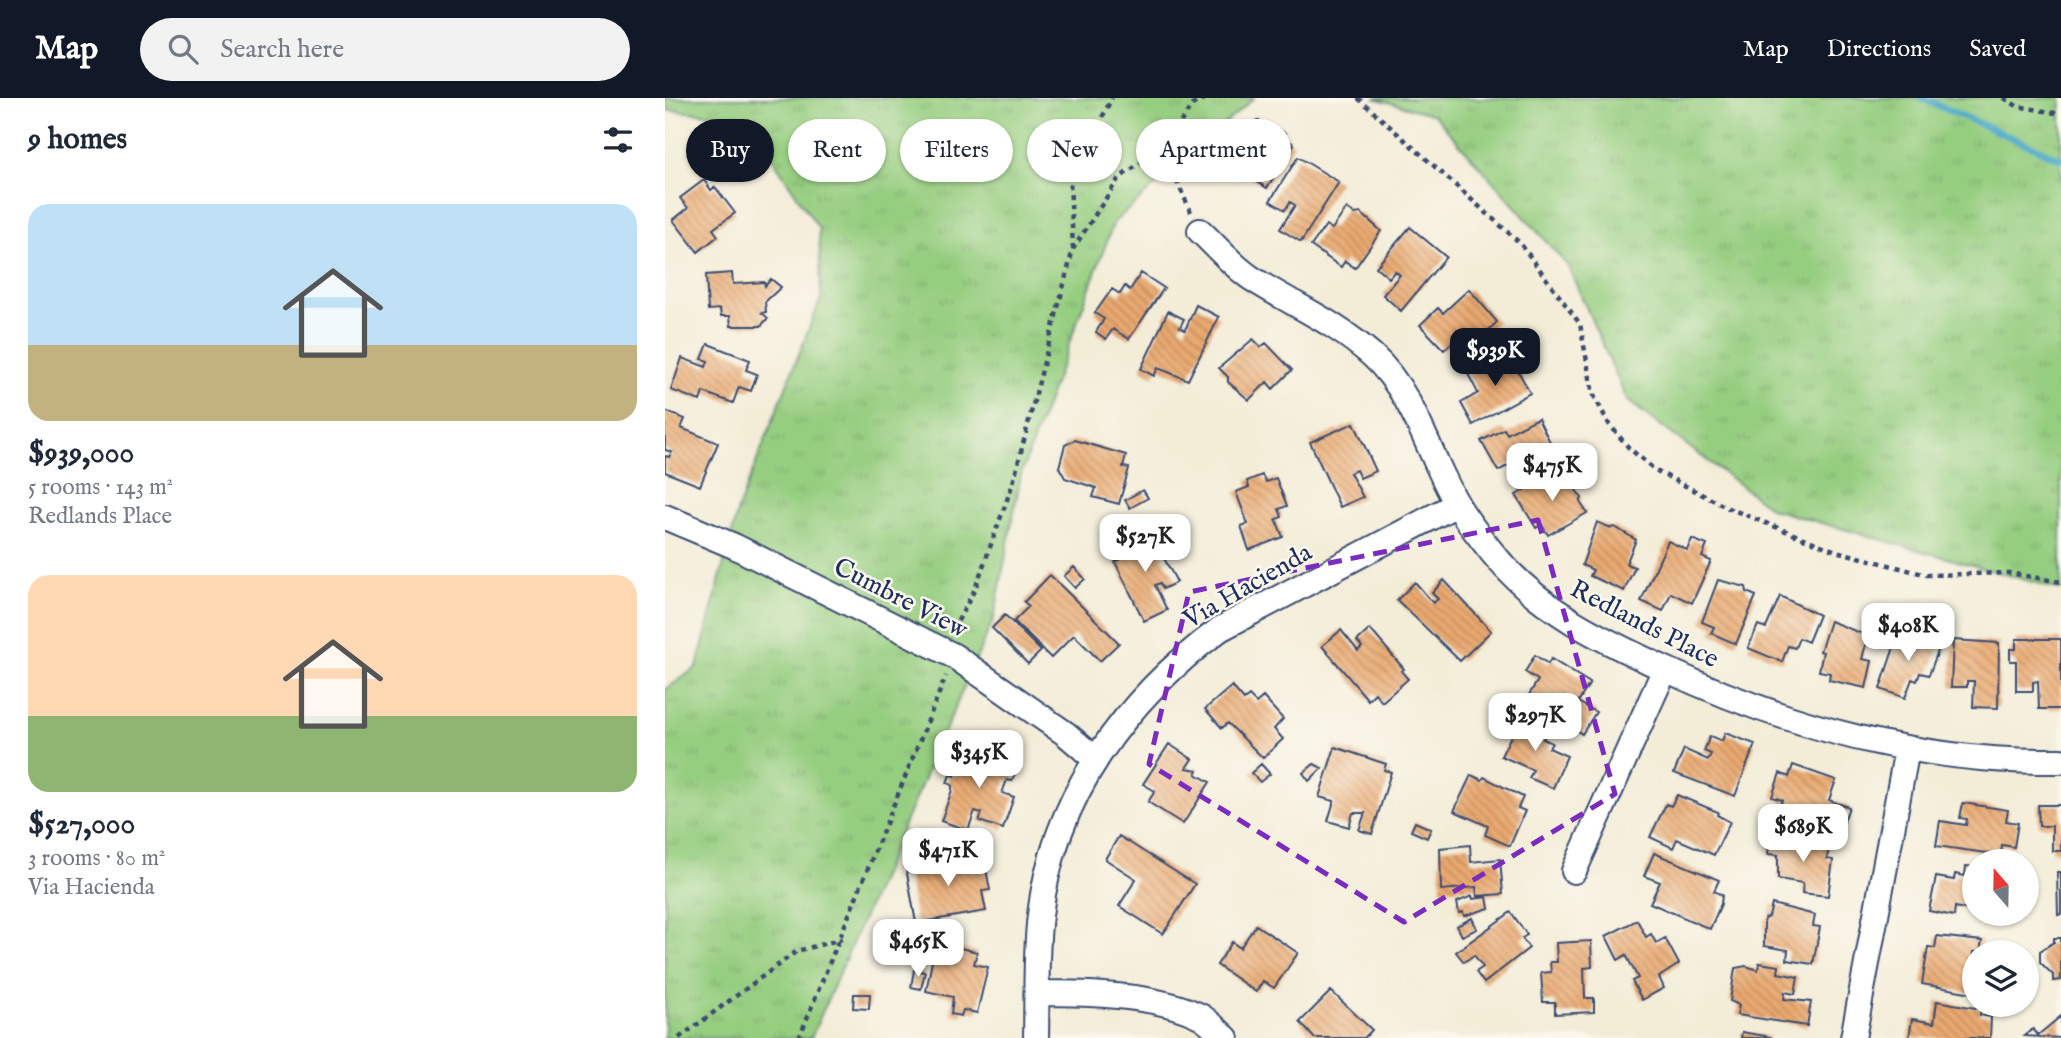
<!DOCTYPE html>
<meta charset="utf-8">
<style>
:root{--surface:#fff;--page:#f2f2f3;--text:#1f2937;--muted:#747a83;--accent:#111827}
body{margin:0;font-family:"IM FELL English",serif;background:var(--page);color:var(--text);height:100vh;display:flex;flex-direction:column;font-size:26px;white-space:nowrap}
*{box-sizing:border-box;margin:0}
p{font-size:23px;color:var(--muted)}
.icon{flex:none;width:38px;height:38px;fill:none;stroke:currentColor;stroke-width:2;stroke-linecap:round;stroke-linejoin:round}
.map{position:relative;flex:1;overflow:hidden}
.drawer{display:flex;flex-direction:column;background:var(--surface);width:665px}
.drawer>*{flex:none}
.banner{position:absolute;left:21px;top:21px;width:665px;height:63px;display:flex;gap:14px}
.needle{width:46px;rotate:340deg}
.buttons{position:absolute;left:1297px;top:751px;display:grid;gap:14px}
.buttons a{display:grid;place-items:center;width:77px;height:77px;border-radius:50%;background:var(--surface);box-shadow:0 2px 5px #0004;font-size:35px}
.price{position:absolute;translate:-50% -60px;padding:0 16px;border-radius:14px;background:#fff;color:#222;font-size:23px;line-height:46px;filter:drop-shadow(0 2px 4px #0008)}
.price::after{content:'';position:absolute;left:50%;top:42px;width:21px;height:16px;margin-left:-10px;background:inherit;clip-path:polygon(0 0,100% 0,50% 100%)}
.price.selected{background:var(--accent);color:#fff}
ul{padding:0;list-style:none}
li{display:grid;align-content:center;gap:14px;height:371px;padding:0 28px}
li span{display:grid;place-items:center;height:217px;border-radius:21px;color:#555}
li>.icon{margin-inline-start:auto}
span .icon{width:126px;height:126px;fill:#fffc;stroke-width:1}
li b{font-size:30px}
h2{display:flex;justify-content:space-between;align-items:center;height:84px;padding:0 28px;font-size:30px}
.tag{padding:0 24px;border-radius:32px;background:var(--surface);box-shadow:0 2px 5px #0004;font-size:24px;line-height:63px}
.tag.selected{background:var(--accent);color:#fff}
header{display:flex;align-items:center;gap:42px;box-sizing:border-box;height:98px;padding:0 35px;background:var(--accent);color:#fff}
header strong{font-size:33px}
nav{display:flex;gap:38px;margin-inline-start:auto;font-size:24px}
.search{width:490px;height:63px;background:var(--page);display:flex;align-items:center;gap:18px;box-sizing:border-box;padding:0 24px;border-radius:38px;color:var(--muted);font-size:26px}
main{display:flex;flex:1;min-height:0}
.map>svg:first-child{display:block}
.grass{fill:url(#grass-tufts);stroke:#587e6f;stroke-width:2}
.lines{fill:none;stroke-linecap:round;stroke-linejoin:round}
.stream{stroke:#47a9c7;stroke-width:7}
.building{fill:url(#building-back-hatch)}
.minor-casing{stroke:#3b4c70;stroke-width:28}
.path{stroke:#3b4c70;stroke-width:4.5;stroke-dasharray:5 5;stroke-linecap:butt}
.minor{stroke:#fff;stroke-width:24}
.marked{fill:none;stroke:#7b2cbf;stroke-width:5;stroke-dasharray:14 9;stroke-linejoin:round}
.labels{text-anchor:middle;stroke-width:5;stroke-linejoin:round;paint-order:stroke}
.street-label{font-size:26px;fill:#1b2f5e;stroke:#fbf7ec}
</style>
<header>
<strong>Map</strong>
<div class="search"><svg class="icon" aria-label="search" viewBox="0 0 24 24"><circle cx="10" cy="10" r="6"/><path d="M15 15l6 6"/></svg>Search here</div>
<nav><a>Map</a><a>Directions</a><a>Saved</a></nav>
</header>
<main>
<section class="drawer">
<h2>9 homes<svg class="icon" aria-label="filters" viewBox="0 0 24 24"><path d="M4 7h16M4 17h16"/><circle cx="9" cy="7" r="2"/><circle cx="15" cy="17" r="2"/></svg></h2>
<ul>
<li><span style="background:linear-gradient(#bfe0f5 65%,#c2b280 0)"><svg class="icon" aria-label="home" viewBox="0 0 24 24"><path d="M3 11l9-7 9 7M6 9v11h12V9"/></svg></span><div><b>$939,000</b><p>5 rooms · 143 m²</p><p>Redlands Place</p></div></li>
<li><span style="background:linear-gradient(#ffd9b3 65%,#8fb573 0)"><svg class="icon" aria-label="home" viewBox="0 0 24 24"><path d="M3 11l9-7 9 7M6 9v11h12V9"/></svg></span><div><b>$527,000</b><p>3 rooms · 80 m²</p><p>Via Hacienda</p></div></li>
</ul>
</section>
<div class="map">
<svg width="1396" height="940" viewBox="0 0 1396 940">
<defs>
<pattern id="grass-tufts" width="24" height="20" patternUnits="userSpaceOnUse" patternTransform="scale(1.75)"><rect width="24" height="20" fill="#96ce80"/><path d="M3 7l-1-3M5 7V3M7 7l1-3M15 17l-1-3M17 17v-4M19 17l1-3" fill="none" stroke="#81b171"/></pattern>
<pattern id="building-back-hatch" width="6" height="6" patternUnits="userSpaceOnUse" patternTransform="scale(1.75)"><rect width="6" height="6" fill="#eaa96f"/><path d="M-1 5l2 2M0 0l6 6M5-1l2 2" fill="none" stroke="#bd8a5e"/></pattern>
</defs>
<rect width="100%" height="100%" fill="#fbf7ec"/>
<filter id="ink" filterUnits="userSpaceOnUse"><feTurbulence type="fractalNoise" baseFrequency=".0143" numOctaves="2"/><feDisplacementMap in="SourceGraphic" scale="14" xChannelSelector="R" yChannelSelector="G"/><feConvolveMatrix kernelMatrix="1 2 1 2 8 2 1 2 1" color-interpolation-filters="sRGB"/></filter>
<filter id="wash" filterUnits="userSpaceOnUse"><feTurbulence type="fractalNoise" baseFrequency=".00686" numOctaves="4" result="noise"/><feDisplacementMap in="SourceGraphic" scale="28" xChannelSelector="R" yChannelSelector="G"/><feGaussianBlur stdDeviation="1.57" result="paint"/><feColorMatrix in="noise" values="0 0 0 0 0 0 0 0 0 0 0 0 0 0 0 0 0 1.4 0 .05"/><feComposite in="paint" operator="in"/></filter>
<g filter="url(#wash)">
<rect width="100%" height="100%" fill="#f3edd8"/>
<path class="grass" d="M0,0H589L449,124L356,376L329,520L146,940H0V592L32,569L73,411L156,200L154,131L80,19L0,12Z
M709,0H1396V492L1107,411L962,302L903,168L769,17Z"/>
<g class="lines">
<path class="stream" d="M1256,0L1396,61"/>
</g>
<g id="blocks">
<path class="building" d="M592,22L620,35L621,41L629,46L602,90L578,75L582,69L571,63Z
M633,59L674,84L636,144L615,131L630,107L625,104L620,112L605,103Z
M39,82L46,92L50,89L70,115L48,131L53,138L33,154L8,122L23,110L15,100Z
M682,110L690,116L696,115L716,133L690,170L680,163L676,169L646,148L661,127L667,131Z
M745,129L781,159L736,213L718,197L735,177L730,173L724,180L711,169Z
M67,175L68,186L99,184L100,188L106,181L116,189L100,204L101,214L97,215L103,220L96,228H66L65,218H56L55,211L43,212L41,177Z
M476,175L499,190L464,241L448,231L441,241L431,234L439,221L430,215L447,191L455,196L460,188L465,192Z
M804,191L832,224L811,244L804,237L797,244L793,239L779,252L755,227L773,210L778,215Z
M531,207L554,219L523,282L493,270L489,278L476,271L503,213L519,221L515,229L520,232Z
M588,241L596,249L601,245L627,272L608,291L602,284L584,302L563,284V279L554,270Z
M43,246L85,262L81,272L92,276L86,293L74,289L68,305L38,294L35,303L6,292L17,260L41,269L43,263L37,261Z
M843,254L865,295L808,327L796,305L813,295L803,276Z
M0,313L20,321L16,330L53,345L35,388L0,374V358L4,359L7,354L0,352Z
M873,320L892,358L865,372L861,364L853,368L850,364L833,373L816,343L839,331L842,336Z
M689,325L711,373L695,380L691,372L685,375L698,399L675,409L645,344Z
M410,342L461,357L458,369L464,370L454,406L428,399L431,390L400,380L394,369L400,347Z
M895,371L917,400L915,404L922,415L883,437L877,427L871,430L851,397Z
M597,377L601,384L611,380L622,408L614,411L617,419L611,421L618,439L584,452L576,428L583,426L571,394L584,389L582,383Z
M478,392L483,400L465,410L460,402Z
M932,424L946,430L950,429L971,442L961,466L970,469L959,493L925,478L928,472L917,467Z
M484,433L512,484L498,491L495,485L490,487L502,512L479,523L450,464L456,461L450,450Z
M1027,441L1042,447L1037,459L1046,463L1027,505L1006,495L998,513L976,503L1003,443L1022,452Z
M409,469L420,481L410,490L399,478Z
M385,477L454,545L435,563L409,537L386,560L349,523L364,508L359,504Z
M779,482L826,533L795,563L732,502L750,484L768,505L773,501L767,495Z
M1053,482L1081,489L1082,494L1091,498L1071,546L1046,535L1049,529L1037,524Z
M1115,498L1154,517L1143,544L1134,540L1130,550L1123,548L1117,564L1083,550L1093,527L1101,530Z
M340,517L376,553L363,566L327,530Z
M1165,523L1203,538L1197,561L1207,563L1201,590L1164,582L1165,575L1154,573L1158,554L1155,553Z
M705,531L739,571L736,573L743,581L717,604L710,595L703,602L657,548L676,532L693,553L697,549L692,543Z
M1234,534L1247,539L1249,534L1263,539V546L1274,550L1264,577L1255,575L1252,583L1247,581L1240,600L1215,591Z
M1351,541H1396V611H1374L1373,583L1368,584V593H1351V563H1345V551H1351Z
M1288,542L1334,545L1333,610L1308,609L1309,583H1302V589H1286Z
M870,557L883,566L886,561L925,585L913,604L931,614L917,636L862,600L873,582L860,574Z
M567,588L579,602L584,598L591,605L598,599L618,621L609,631L618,641L598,660L563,625L557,630L540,611Z
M855,620L882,632L878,641L887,645L884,650L902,658L888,690L864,680L868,672L836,658Z
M1060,635L1090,646L1070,698L1009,675L1019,651L1043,662L1046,656L1039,653L1045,638L1057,643Z
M504,646L527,661L521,670L533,672L531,676L545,684L518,726L483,704L490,693L478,686Z
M299,649L353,667L347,683L342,682L337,695L349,699L338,731L314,723L317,715L310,713L303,732L276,723L287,692V687L282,685L285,677L290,678Z
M670,649L721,666L719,672L726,674L707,736L694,732L700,715H688L684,729L663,723L669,703L654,699Z
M596,666L605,676L595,684L586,675Z
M649,666L657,670L644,683L638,675Z
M1128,667L1171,682L1164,702L1184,709L1176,732L1114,711L1117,702L1107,699L1115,675L1124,679Z
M806,677L817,682L819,679L858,699L853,710L860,713L845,748L820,737L823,728L789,713Z
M1012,697L1053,714L1052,717L1065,724L1049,757L1012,741L1008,750L985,739L1001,706L1006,708Z
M1298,705L1343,712L1341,723L1353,725L1349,749L1337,747L1336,757L1271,748L1275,723L1301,727L1302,721L1295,720Z
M1373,707H1396V753H1387V728H1374Z
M750,724L766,731L762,740L746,733Z
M454,738L530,786L498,836L454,808L471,781L440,761Z
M1105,739L1144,743V746L1164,749L1162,761L1168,762L1163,798L1137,795L1138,785L1113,781V757L1103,756Z
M805,747L806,764L835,761L838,796L812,798L811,789L776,792L775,750Z
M989,755L1054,782L1049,793L1057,797L1056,806L1045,831L985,805L995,784L979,778Z
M318,756L325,792L317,793L321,813L251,825L241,770Z
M1301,768L1309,769V813L1290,809L1289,818L1264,813L1271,779L1289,782L1290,776L1300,778Z
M1392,774H1396V816L1393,817Z
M807,798L808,801L822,799L824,810L799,818L798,814L794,815L792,804Z
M1107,806L1150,817L1148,828L1155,829L1148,866L1122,862L1123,852L1099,848V821L1104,819Z
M846,814L862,837L857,840L864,850L819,885L811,874L818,869L809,857L799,864L791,854Z
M807,820L812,831L797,838L792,828Z
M972,822L981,839L986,836L991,845L1000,840L1014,866L994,879L999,890L977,902L967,883L973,880L961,857L953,862L941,838Z
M591,827L633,855L609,890L598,883L591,894L552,867L567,844L575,850Z
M1272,838L1317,843L1315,854H1309L1307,895L1257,886L1263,849L1270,850Z
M1389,840H1396V882L1388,883V877L1375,864V853L1389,844Z
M926,843L927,869L919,870L920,900H929V914L890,916V904H878L876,875L886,874L885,864H892L891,845Z
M271,844L312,854L309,866L323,869L312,915L298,912L296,918L286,916L288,899L261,893Z
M1094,865L1114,868L1113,875L1133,879L1130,896L1120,894L1119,901L1146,904L1142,928L1072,917L1074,907L1065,903L1070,870L1081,868L1093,872Z
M249,872L260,874L256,891L246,889Z
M666,893L707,932L699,940H649L635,924Z
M189,896H205L204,911L188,910Z
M1272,903L1316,911L1315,917L1326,919L1325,940H1244L1247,921L1269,925Z
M1396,918V940L1359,938L1368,931L1373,937Z
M1077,934L1106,939V940H1076Z"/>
</g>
</g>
<g filter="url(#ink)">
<use href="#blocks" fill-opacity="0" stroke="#3b4c70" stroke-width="2"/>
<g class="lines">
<defs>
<path id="minor" d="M535,133C551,148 568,168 586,180C628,207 669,223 708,258C750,297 764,358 792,406C803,425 817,442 830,458C876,513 935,541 998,570C1124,629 1255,665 1396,663
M0,419L69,448L289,558L401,636L429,660
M909,773L1000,571
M372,895C420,895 493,896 537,919C545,924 553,933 561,940
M371,940C372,899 370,857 375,817C389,697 461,601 555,531L792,406
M1188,940L1242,651"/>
</defs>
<use href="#minor" class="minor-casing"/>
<path class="path" d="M693,0L855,145L915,226L928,296L944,326L964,350L990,372L1063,410L1171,453L1262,477L1344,475L1396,484
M1339,0L1352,8L1396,16
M526,114L501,60L500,48L527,7L541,0
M408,151L405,82L447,0
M288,532L310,491L348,385L408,151L454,80L500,48
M14,940L132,853L177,841
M134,940L281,578"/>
<use href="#minor" class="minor"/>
</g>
</g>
<path class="marked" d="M873,422L950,696L739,824L484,666L524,494Z"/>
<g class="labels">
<g class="street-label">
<text transform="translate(582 487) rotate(-30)" y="9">Via Hacienda</text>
<text transform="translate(236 499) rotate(27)" y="9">Cumbre View</text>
<text transform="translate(980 525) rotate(27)" y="9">Redlands Place</text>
</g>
</g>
</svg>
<div class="buttons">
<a><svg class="needle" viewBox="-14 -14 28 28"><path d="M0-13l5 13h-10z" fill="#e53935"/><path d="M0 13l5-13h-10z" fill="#747a83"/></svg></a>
<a><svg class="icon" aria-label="layers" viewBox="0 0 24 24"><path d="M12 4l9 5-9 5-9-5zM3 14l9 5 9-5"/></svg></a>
</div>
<b class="price selected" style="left:830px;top:290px">$939K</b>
<b class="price" style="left:887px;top:405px">$475K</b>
<b class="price" style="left:480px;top:476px">$527K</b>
<b class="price" style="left:1243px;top:565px">$408K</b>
<b class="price" style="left:870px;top:655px">$297K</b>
<b class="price" style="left:314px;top:692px">$345K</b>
<b class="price" style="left:1138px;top:766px">$689K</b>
<b class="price" style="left:283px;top:790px">$471K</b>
<b class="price" style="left:253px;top:881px">$465K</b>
<div class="banner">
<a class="tag selected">Buy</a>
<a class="tag">Rent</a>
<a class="tag">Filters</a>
<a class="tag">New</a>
<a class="tag">Apartment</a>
</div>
</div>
</main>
